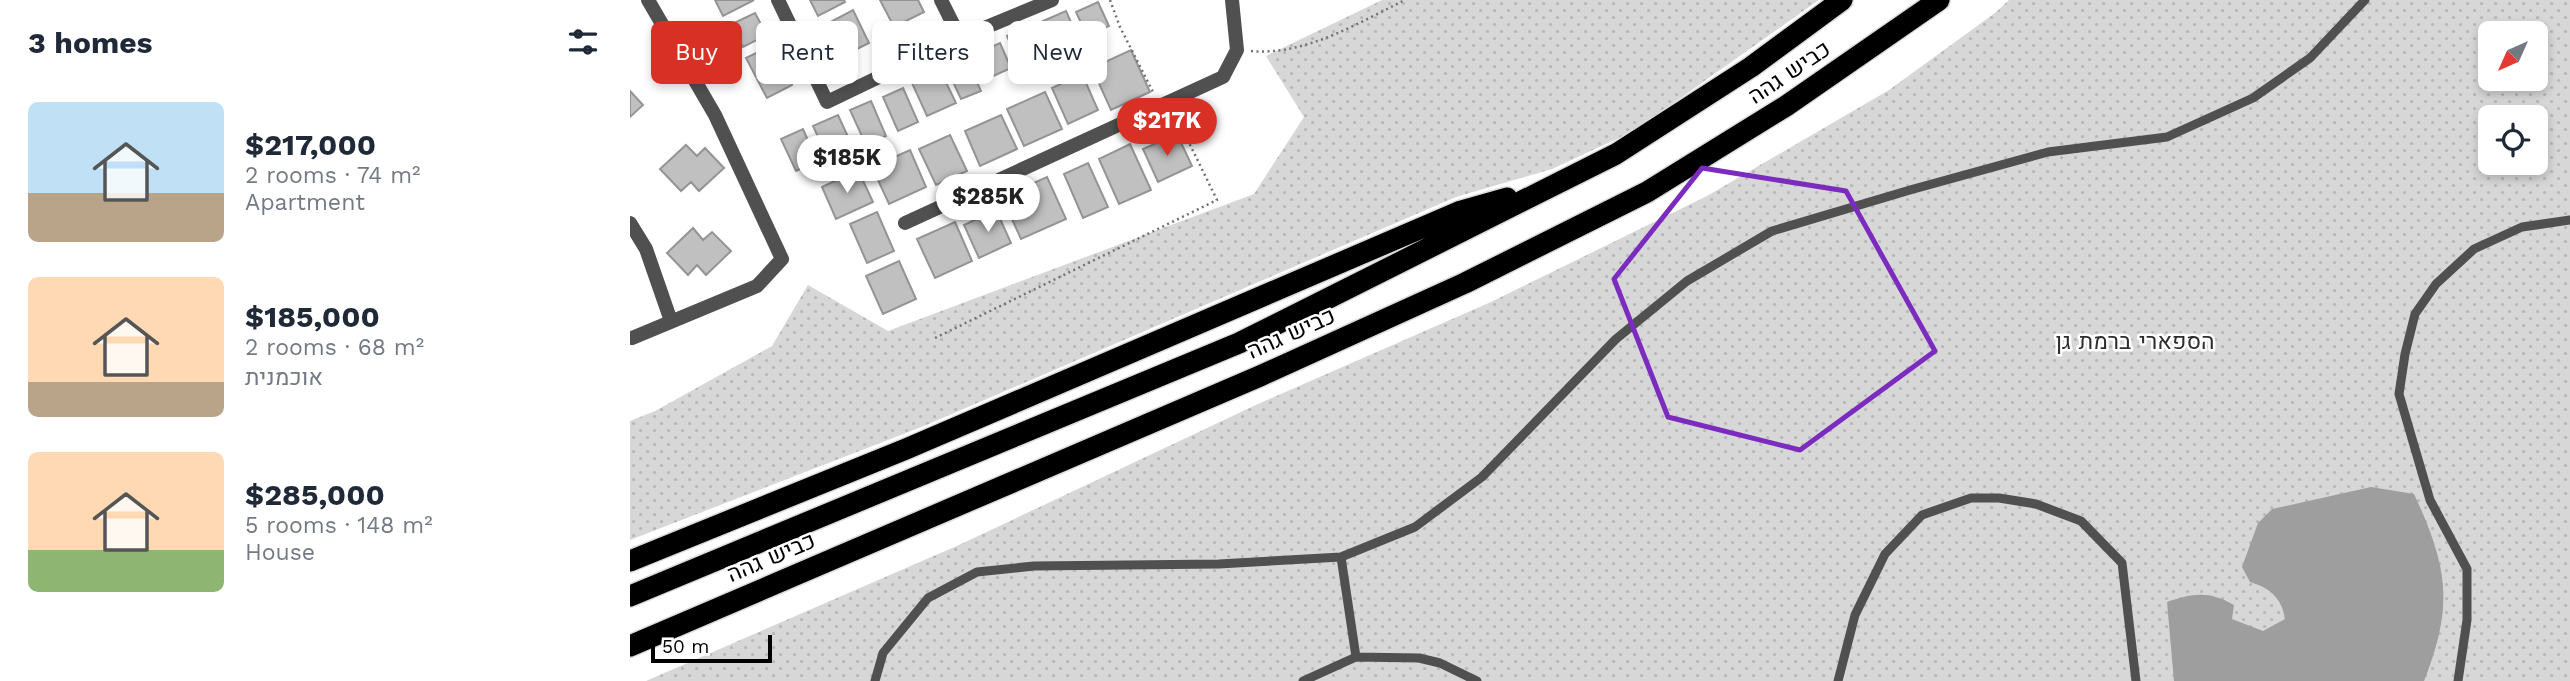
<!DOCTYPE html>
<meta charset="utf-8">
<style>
:root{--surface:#fff;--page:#f6f6f7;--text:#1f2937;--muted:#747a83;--accent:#d93025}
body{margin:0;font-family:"Work Sans",Heebo,sans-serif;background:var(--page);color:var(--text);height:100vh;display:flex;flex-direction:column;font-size:26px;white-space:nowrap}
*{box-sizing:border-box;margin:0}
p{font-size:23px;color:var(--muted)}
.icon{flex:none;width:38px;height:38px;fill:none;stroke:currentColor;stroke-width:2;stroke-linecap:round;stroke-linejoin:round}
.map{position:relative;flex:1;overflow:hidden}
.drawer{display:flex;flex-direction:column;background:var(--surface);width:630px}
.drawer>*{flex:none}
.hud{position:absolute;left:21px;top:21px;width:665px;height:63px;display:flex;gap:14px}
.needle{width:46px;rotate:225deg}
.fabs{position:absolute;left:1848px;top:21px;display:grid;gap:14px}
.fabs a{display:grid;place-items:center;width:70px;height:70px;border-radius:10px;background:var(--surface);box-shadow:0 4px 10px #0003;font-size:35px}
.scale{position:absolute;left:21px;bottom:18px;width:121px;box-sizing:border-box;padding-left:7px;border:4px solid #000;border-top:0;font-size:19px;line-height:24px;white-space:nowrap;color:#000;-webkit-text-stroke:5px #fff;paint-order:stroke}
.price{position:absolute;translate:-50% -60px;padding:0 16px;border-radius:24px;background:#fff;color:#222;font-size:23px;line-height:46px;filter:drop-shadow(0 2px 4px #0008)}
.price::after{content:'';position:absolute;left:50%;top:42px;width:21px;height:16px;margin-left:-10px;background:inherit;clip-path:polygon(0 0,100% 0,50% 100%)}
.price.current{background:var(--accent);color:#fff}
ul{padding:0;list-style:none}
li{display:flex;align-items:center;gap:21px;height:175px;padding:0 28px}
li span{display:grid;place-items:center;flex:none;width:196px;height:140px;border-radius:10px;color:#555}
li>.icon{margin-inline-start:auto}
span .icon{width:84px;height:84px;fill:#fffc;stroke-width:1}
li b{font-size:30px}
h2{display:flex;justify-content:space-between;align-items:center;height:84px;padding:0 28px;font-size:30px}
.tag{padding:0 24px;border-radius:10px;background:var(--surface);box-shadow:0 4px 10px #0003;font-size:24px;line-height:63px}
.tag.current{background:var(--accent);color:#fff}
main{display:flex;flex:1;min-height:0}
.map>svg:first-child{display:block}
.grass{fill:url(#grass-dots);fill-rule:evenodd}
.water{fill:#9e9e9e}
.building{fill:#c0c0c0;stroke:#949494;stroke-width:2}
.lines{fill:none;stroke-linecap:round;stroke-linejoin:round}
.highway-casing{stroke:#dbdbdb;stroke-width:24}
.path{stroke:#727272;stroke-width:2.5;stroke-dasharray:2 3.5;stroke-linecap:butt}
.lane{stroke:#505050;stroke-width:9}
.street{stroke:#505050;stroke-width:14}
.highway{stroke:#000;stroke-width:21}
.marked{fill:none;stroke:#7b2cbf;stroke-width:5;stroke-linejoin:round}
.labels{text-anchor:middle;stroke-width:5;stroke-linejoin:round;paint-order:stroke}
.street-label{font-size:23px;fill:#000;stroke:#fff}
.park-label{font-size:23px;fill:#2e2e2e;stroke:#fff}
</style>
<main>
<section class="drawer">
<h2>3 homes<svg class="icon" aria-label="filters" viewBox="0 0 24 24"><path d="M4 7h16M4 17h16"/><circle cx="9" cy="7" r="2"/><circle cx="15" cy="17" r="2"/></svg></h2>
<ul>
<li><span style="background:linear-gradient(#bfe0f5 65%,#b9a48a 0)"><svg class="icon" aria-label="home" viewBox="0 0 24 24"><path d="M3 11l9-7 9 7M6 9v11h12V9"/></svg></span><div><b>$217,000</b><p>2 rooms · 74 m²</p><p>Apartment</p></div></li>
<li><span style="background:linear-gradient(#ffd9b3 75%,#b9a48a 0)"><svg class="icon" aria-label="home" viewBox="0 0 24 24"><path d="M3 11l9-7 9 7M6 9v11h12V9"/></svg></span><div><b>$185,000</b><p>2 rooms · 68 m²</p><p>אוכמנית</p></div></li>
<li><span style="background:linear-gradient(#ffd9b3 70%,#8fb573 0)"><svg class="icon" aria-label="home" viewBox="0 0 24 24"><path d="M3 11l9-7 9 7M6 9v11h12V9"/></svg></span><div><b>$285,000</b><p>5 rooms · 148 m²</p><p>House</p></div></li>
</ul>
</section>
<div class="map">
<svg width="1940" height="681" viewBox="0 0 1940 681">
<defs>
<pattern id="grass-dots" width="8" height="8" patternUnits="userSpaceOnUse" patternTransform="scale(1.75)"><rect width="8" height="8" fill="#d7d7d7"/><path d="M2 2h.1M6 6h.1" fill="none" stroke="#b7b7b7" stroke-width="1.8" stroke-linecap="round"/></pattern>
</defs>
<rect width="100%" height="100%" fill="#fff"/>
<path class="grass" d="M752,0H1189L1004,131L922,169L826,197L294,426L0,540V421L25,411L142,346L178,285L258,331L624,194L674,117L636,56Z
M1379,0H1940V681H16L329,545L628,404L861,302L1077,196L1259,90L1365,13ZM1860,33H1906V79H1860ZM1860,117H1906V163H1860Z"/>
<path class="water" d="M1741,487L1784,494C1818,567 1824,605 1794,681H1544L1537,602C1564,593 1579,591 1604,605L1602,619L1633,631L1655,619C1652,598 1640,588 1620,582L1612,567L1628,523L1642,509Z"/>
<path class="building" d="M85,0H124L93,16Z
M180,0H214L215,2L188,16Z
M250,0H288L294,12L264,27Z
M468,2L479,26L457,36L446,12Z
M223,10L239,43L209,58L193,26Z
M436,11L448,38L426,48L413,21Z
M125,13L137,35L113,47L102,24Z
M403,24L417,53L390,65L377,36Z
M370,43L381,68L359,78L348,53Z
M142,45L162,85L137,98L116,58Z
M501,50L520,92L481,110L462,68Z
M337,60L351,91L331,99L317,69Z
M310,70L326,103L297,116L282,83Z
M452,74L468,110L438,124L422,88Z
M273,88L288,122L268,131L253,97Z
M0,91L13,105L0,117Z
M415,92L432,129L394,146L377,109Z
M241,101L256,136L236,145L220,110Z
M208,115L224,150L199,161L183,126Z
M371,115L387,149L350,166L335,131Z
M173,129L187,161L166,171L151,139Z
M547,134L562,166L528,182L513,149Z
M320,135L337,171L306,185L289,149Z
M500,144L521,190L489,204L469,159Z
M56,145L67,156L75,148L94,168L69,191L61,182L51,191L30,169Z
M280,150L296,187L259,204L242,167Z
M458,163L478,207L453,218L434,174Z
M228,170L243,202L206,219L192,187Z
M417,177L436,219L391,239L372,197Z
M366,210L381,243L349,258L334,225Z
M247,212L264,251L237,263L220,224Z
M325,222L342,261L305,278L287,239Z
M63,228L73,240L82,232L101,251L76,275L67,265L58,275L37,253Z
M269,261L286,299L253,314L236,276Z"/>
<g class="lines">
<defs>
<path id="highway" d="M0,561L276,449L831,211L877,198
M0,596L609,343L986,154L1121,67L1212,0
M0,646L630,376L835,283L1017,192L1156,106L1309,0"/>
</defs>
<use href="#highway" class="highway-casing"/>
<path class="path" d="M480,0L490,27L523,92
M621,51C675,56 728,23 775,0
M305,338L587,200L545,114"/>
<path class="lane" d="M711,557L726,657
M245,681L253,653L298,598L347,572L404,566L589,564L711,557L785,527L852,477L986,339L1057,281L1142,231L1280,190L1418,152L1537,137L1623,98L1680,58L1735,0
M673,681L726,657L789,658L810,663L847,681
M1208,681L1225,615L1255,554L1292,515L1341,498H1369L1406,504L1451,521L1492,563L1506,681
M1828,681L1837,620V569L1800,500L1769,394L1775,354L1785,314L1806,284L1844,249L1892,227L1940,220"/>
<path class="street" d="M148,0L197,102L330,38L422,0
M311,0L330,38
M0,223L16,249L41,321
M275,223L593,77L607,50L602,0
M2,338L127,286L152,259L85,115L18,0"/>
<use href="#highway" class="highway"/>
</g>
<path class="marked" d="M1072,168L1216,191L1305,351L1170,450L1038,417L984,279Z"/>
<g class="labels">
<g class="street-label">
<text transform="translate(1159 72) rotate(-34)" y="8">כביש גהה</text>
<text transform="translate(661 333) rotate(-24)" y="8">כביש גהה</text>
<text transform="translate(141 557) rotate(-23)" y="8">כביש גהה</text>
</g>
<g class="park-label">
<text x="1505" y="349">הספארי ברמת גן</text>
</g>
</g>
</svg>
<div class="fabs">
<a><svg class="needle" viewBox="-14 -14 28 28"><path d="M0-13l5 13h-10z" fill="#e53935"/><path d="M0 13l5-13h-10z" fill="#747a83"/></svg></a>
<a><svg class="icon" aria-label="locate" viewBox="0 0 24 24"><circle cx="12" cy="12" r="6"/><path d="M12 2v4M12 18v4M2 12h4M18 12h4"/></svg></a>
</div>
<div class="scale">50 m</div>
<b class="price current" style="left:537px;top:158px">$217K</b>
<b class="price" style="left:217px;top:195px">$185K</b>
<b class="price" style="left:358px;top:234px">$285K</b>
<div class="hud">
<a class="tag current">Buy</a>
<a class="tag">Rent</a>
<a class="tag">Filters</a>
<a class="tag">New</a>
</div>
</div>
</main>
